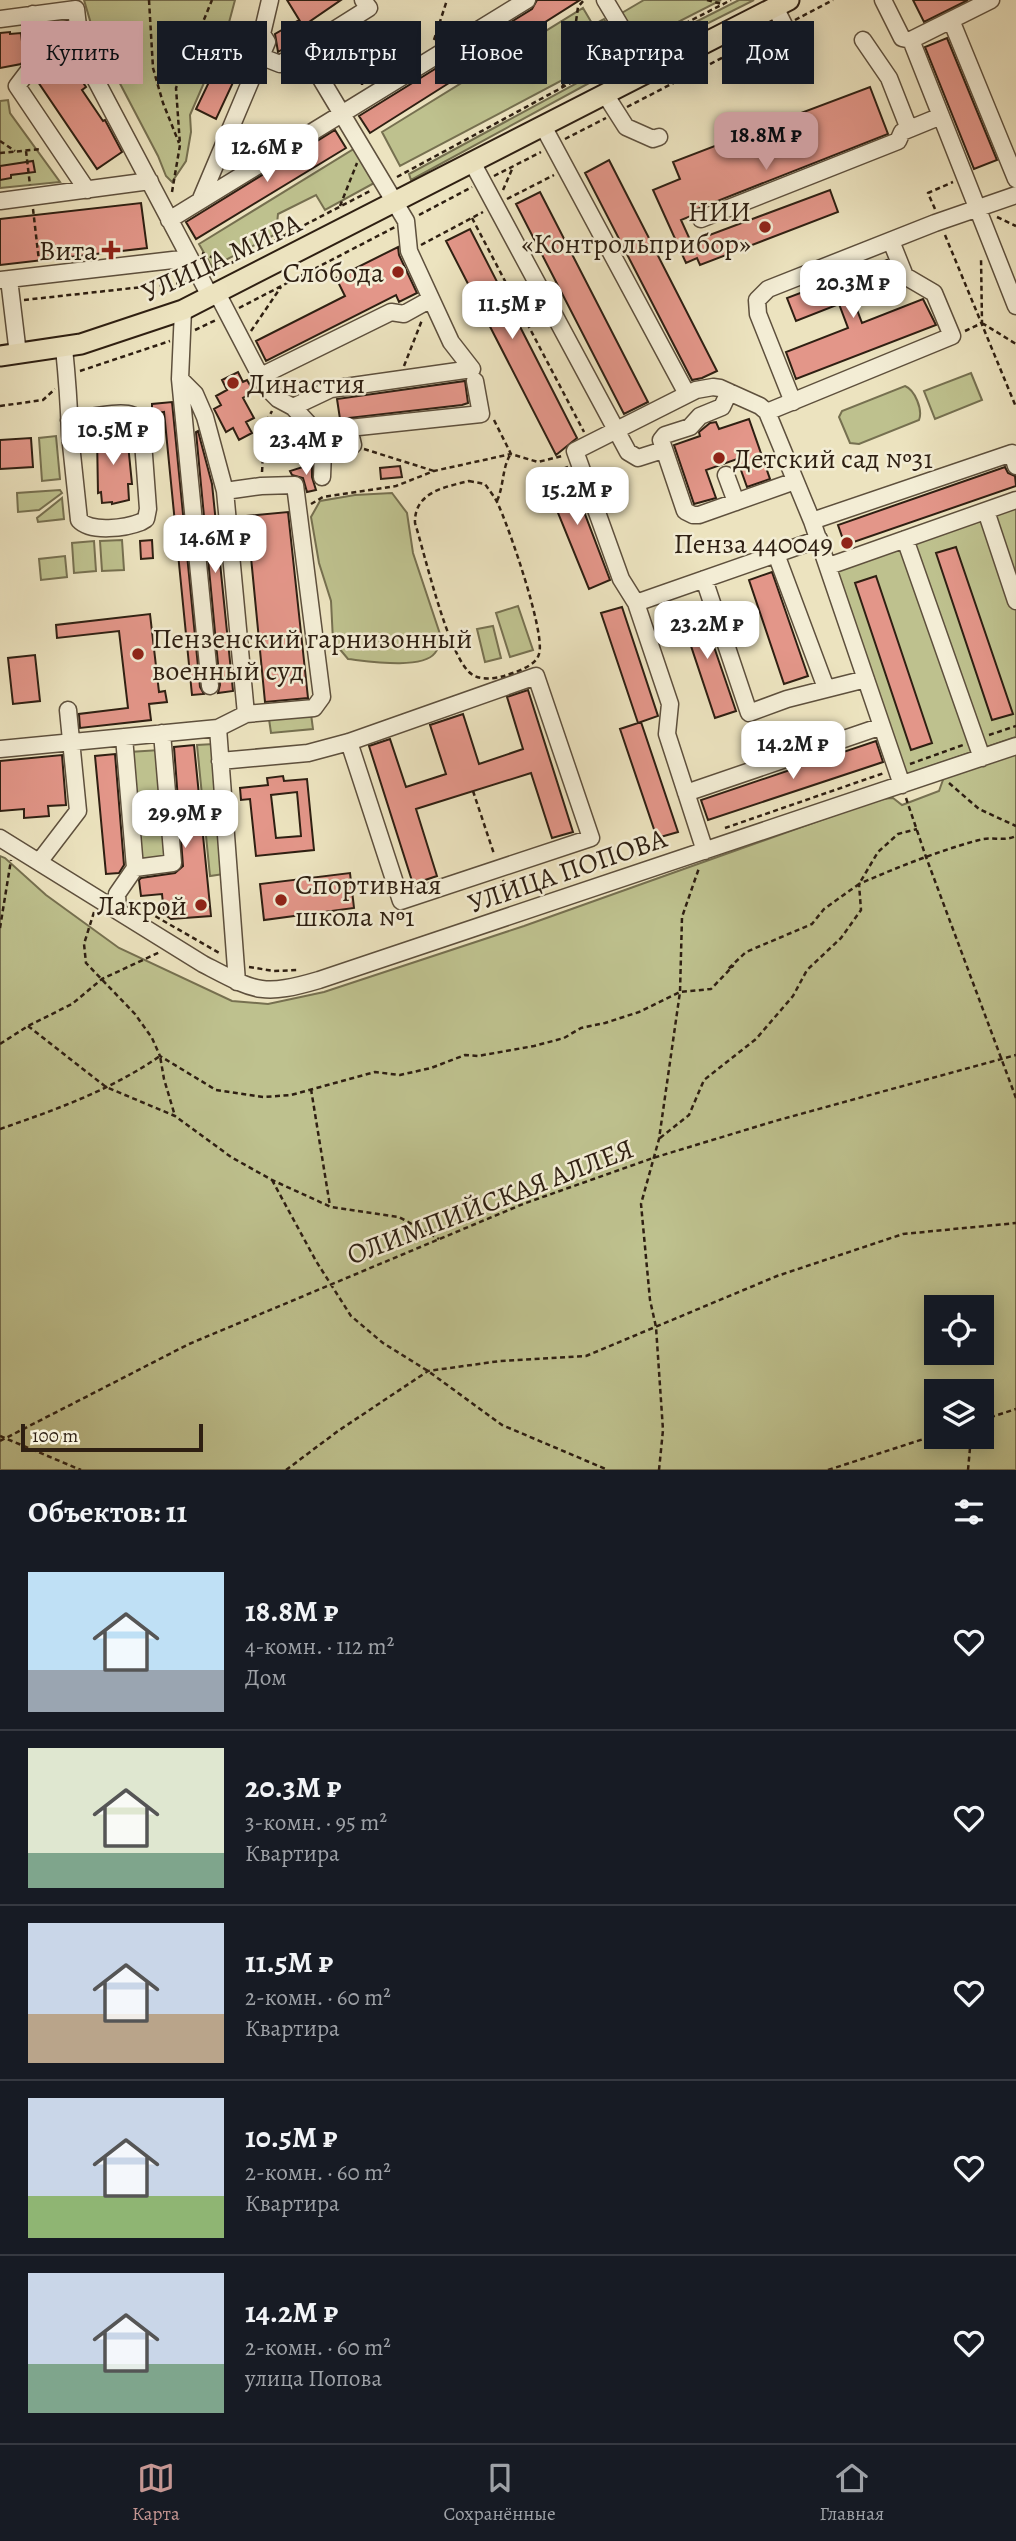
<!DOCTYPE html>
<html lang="ru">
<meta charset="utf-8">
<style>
:root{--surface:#171b24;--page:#242831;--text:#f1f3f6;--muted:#9ea1a6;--line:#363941;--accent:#c59692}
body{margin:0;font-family:Alegreya,serif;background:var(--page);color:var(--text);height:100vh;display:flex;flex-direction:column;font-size:26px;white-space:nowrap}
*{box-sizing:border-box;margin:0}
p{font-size:23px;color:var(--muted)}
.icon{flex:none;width:38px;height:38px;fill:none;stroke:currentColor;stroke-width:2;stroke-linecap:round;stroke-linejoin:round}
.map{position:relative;height:1470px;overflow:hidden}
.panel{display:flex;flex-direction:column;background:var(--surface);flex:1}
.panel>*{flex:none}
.guide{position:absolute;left:21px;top:21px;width:975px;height:63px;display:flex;gap:14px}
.fabs{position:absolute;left:924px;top:1295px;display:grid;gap:14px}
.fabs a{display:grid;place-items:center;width:70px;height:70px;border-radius:0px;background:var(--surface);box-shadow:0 4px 18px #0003;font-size:35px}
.scale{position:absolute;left:21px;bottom:18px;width:182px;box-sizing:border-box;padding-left:7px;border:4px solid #2e1f12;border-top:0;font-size:19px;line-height:24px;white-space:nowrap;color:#2e1f12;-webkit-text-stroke:5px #f3edd5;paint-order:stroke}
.price{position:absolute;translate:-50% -60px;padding:0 16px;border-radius:14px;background:#fff;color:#222;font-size:23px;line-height:46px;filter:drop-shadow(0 2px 4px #0008)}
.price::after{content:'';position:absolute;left:50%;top:42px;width:21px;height:16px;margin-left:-10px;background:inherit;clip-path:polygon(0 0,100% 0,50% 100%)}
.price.current{background:var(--accent);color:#111}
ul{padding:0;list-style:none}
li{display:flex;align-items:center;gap:21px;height:175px;padding:0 28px}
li+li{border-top:2px solid var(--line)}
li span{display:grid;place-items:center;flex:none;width:196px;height:140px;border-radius:0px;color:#555}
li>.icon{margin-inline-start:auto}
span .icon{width:84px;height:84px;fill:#fffc;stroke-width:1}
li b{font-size:30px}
h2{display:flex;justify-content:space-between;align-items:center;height:84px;padding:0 28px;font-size:30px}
.chip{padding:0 24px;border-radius:0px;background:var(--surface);box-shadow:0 4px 18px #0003;font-size:24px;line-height:63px}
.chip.current{background:var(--accent);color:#111}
.dock{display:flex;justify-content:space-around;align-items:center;height:98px;border-top:2px solid var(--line);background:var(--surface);font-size:19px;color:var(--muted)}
.dock a{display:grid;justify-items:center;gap:4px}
.dock .current{color:var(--accent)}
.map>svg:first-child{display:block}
.green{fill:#bec18e;stroke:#767050;stroke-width:2;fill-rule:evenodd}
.building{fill:#e39689;stroke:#2e1f12;stroke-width:2;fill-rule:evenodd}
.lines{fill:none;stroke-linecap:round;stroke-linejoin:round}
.minor-casing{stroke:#5e503d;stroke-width:19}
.major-casing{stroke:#2e1f12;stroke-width:23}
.path{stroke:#2e1f12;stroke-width:2.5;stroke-dasharray:5 3.5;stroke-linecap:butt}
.minor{stroke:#f3edd5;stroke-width:16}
.major{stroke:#ece3bf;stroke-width:19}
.poi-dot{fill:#8f2418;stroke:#f3edd5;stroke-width:2.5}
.labels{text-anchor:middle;stroke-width:5;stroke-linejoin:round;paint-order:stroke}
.poi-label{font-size:28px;fill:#2e1f12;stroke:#f3edd5;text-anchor:end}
.street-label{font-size:28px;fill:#2e1f12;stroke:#f3edd5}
</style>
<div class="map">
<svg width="1016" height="1470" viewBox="0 0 1016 1470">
<rect width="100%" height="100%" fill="#ece3bf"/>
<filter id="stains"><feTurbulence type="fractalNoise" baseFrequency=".00286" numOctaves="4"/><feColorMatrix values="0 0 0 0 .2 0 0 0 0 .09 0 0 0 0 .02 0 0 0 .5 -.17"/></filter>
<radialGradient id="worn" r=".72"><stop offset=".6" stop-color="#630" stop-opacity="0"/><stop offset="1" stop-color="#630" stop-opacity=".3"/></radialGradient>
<path class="green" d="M84,0H235L227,30L190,115L191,132L186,161L172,182L166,176L158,156L94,34Z
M644,0H721L637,43L620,14Z
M739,0H754L645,55L642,49Z
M583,8L593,25L604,19L621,49L400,166L382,132Z
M623,58L626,63L411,180L409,174Z
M8,100L10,113L60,182L0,188V101Z
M357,147L376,182L325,210L316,195L278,214L276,234L212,267L199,244Z
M971,373L982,400L935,419L924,391Z
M905,386C915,390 923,410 919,420L859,444L850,443L839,417L842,411Z
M56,436L60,479L42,481L39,438Z
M60,490L62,493L39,510L18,512L17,493Z
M392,493L407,513L413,553L441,637C440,642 438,649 435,653C422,670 367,661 348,659L333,641L331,601L319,563L311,517L320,501L355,495Z
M62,498L64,519L38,522L37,518Z
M1016,506V737L905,775L835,569Z
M122,540L124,570L102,571L100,541Z
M94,541L96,571L74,573L72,543Z
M65,556L67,577L41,580L39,559Z
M518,606L533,650L510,657L496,613Z
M493,626L501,658L485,662L477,629Z
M311,714L313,729L271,733L269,719Z
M214,744L224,874L210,876L197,745Z
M160,750L169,860L139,863L129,752Z
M1016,753V1470H0V856L5,858L46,895L119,948L232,1001L268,1004L324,992L524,926L880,799L893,798L902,805L939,791L944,777ZM936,1307H982V1353H936ZM936,1391H982V1437H936Z"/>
<path class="building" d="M287,0H341L303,26Z
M537,0H580L370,133L359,116L532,9Z
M913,0H968L924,22Z
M299,20L308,34L278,52L275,34Z
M67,21L69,38L52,40L49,23Z
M399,26L409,41L401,47L391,31Z
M10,32V34L21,33L24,59L21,64L0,68V33Z
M232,34L251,44L216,119L196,109Z
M947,38L997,160L974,169L925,47Z
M65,64L74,78L78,75L86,87L82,90L103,121L105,120L122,152L97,169L36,79L56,66Z
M870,87L888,134L697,209L691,216L681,220L691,242L830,190L838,212L700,265L697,258L686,263L653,190L680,179L673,162L749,133L747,127L763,121L778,115L780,121Z
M335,130L346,148L196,239L186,222Z
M609,160L717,371L702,378L692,380L585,173Z
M33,161L35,172L11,175V178L0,180V166Z
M540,192L648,402L624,414L516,204Z
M141,203L147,248L0,265V219Z
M470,229L577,438L556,455L446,241Z
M398,247L399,255L417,293L399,302L396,295L266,361L256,341L345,296L336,278Z
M887,260L896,281L853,299L862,323L923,299L936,325L796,379L786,352L848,328L839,304L796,321L787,298Z
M238,372L243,382L247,380L254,392L243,398L254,418L246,422L252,433L239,440L233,428L226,432L214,409L221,405L216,396L227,390L222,380Z
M465,381L468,403L462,405L340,419L337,399Z
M172,402L200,687L204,694L192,695L164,412L152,414V404Z
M749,419L770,479L747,487L737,459L706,470L716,498L694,504L674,445L700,436L699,432L710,423L716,422L719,429Z
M291,420L301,431L306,444L279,453L270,427Z
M119,430V434L124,433L125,445L128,444L132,484H128L129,500L112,504V502L102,503L101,492L98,493L97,435H103L102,431Z
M198,431L212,484L233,691L218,693L220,685L196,432Z
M31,438L33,467L0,469V440Z
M312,464V477L316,490L307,492L303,478L292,475L290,471Z
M400,466L402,477L381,479L380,468Z
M567,467L610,580L589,589L543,476Z
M1005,467L1008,473L1015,476L1016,486L845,545L838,525Z
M288,512L308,698L265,702L247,516Z
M152,540L153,558L141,559L140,541Z
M956,547L1013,714L992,720L936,553Z
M772,572L808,676L784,684L749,580Z
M876,576L932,743L911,750L855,583Z
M699,603L736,711L715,718L679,610Z
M622,607L658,716L638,723L601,613Z
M150,614L159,692L165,691L167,702L149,704L151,720L80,728L79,714L128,708L119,631L57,638L56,625Z
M35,655L40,701L13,704L8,658Z
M528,690L573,832L552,838L531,773L416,809L437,876L413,884L369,746L390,739L406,787L446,774L430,725L463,714L479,764L523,749L507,697Z
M641,722L678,832L657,838L620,729Z
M876,741L883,762L708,820L701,800Z
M194,745L211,916L171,919L164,914L162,894L141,896L139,880L141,878L175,873L183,866L174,747Z
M115,754L124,865L119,873L106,874L95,756Z
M62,755L66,805L48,806L49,816L24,818V809L0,811V761Z
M283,776L284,781L307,779L314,850L256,856L250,799L241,800L240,788L268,785L267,778ZM297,792L301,836L276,838L271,795Z
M350,873L354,908L264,920L260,884Z"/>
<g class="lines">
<defs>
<path id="minor" d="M605,0L648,72
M883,0L902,38L911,40L1016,306
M775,7L795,47
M33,14L39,57L17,86L87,190
M0,19L76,9L81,52L210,296
M951,20L1016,179
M863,40L889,78L909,129
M911,40L991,0
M303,49L406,221L409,251L451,342L472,369
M39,57L81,52
M262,57L280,64L369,8L363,0
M605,94L626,127L653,139L659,137
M543,126L687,394
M472,162L628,452L638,458L663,450
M0,201L150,181
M200,201L267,42L262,34L270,0
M701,219L893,143L898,141L902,132L941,116
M169,220L527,0
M9,279L18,354
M0,280L190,258
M217,293L266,387L278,399L293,407L319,435L349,428L481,414L475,381
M183,310L180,379L210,686
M64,348C67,377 69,405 70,435L79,520C91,533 126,528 141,522L146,519L148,509L142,428C140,423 138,418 132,415C119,410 84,419 69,420
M261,376L391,312L404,314L431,299
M180,379L195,394L205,417L225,491L246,714
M729,392L722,407L700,416L690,427L665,435L661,440L685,511L693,515H699L795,481
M793,402L758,314L757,300L768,289L935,223L1016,195
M293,407L331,389L472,369
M767,412L952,336L934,293L905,276L891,241
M319,435L323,451L353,445L349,428
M726,475L736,502
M322,477L323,451
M986,511L1016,601
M812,521L1012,453L1016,466
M905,539L982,758
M776,554L826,688
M829,566L1016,500
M704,579L749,713L787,699L866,679
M636,603L819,539
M218,728L237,982
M124,737L135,868
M0,749L218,728L246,714L314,708L322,697L295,485L261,486L225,491
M220,761L308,753L349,742L536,676L591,838L401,901L349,742
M686,793L882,726
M0,838L203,964C255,991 261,997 319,980L1016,746
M705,851L667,734L670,704L636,603L621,579L575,451L696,390L713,387L720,388L760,406L767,412L812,521L902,785
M39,862L78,811L68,710
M118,911L117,894L135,868L173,863L162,733"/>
<path id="major" d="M0,356L81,344L183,310L789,0"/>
</defs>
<use href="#minor" class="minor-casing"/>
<use href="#major" class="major-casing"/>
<path class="path" d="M149,0L153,68L163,103L179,143
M707,0L722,4
M795,20L833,0
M434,40L447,0
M647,43L731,0
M570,72L605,23
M362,85L367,26
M562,87L569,73L578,7L584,0
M627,107L774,31
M565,139L606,118
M0,141L15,151
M26,151L30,185
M0,153L42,149
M494,176L541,152
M397,177L622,55
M503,190L513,167
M172,192L180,145L176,88L212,0
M507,199L554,175
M340,206L357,163
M33,209L39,261
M935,209L928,193L953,182
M419,215L472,187
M997,217L1016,226
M472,218L584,432
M945,235L1016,407
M421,245L483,212
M202,253L228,264
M214,272L372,190
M24,300L188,282
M239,308L395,227
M982,323L1016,344
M195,330L218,319
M251,331L281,287
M965,331L982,323L981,257
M404,366L422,320
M80,371L170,341
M0,406L43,400L55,389
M494,420L511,454L538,462L562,456
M364,449L434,471
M262,472L265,424L272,411
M469,481L485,484C489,490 494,496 497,502C508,524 546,634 539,654C536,666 516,672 504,676C493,679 478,681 469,672C447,651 425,555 415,523C414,492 445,487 469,481Z
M497,501C504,485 502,469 510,455
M311,504L323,497L396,486L434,471L511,454
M989,735L1016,726
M910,764L963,745
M949,783L979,809L1016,826
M473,791L494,854
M906,798L926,857L1016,1098
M725,828L884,773
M503,880L510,901
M94,912L84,944L86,963L135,1014L152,1038L160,1056L216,1090L263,1097L291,1095L375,1072L400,1075L431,1068L465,1055L478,1056L534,1046L564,1038L581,1028L605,1023L639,1012L680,992L711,989L733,966L728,969L746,952L812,924L824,909L859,884L878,852L898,834L917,829
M148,912L221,954
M0,928L11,860
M249,967L274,971L298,970
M28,1026L106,1087L175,1116L231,1157L272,1180L331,1207L399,1217L439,1239
M0,1044L28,1026L72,1004L102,979L160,952
M311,1089L330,1206
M0,1129C55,1110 111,1090 160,1056L164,1079L175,1116
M660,1138L689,1115L704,1080L756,1039L793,996L807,970L841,938L861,910L859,884C898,867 938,851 979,840C992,836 1004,842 1016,836
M272,1180L316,1261L351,1316L383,1343L428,1371L502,1425L608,1470
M982,1420L1016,1409
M0,1436L81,1470
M0,1441L189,1344L523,1204L653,1158L775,1121L1016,1055
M286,1470L338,1431L428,1371L500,1361L586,1356L777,1276L903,1234L1016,1223
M659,1470L663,1430L656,1327L650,1300L641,1204L659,1139L680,992L682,917L699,868
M828,1470L936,1435
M968,1470L971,1437"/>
<use href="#minor" class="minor"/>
<use href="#major" class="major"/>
</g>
<g class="poi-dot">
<circle cx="765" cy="227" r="7"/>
<path d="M107.5 239.5h7v7h7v7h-7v7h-7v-7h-7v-7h7z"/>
<circle cx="398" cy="272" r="7"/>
<circle cx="233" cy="383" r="7"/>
<circle cx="719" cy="458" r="7"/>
<circle cx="847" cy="543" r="7"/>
<circle cx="138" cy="654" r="7"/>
<circle cx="281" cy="900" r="7"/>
<circle cx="201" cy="905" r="7"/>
</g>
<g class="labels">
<g class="poi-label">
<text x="751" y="221">НИИ<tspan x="751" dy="32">«Контрольприбор»</tspan></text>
<text x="97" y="260">Вита</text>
<text x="384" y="282">Слобода</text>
<text x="247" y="393" text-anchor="start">Династия</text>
<text x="733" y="468" text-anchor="start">Детский сад №31</text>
<text x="833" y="553">Пенза 440049</text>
<text x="152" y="648" text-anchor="start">Пензенский гарнизонный<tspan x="152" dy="32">военный суд</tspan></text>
<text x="295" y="894" text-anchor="start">Спортивная<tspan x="295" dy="32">школа №1</tspan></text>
<text x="187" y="915">Лакрой</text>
</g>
<g class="street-label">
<text transform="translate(221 257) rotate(-25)" y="10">УЛИЦА МИРА</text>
<text transform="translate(567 870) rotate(-19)" y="10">УЛИЦА ПОПОВА</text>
<text transform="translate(490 1201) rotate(-21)" y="10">ОЛИМПИЙСКАЯ АЛЛЕЯ</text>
</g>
</g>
<rect width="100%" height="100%" filter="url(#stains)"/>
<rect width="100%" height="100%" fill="url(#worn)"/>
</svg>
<div class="fabs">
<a><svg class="icon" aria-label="locate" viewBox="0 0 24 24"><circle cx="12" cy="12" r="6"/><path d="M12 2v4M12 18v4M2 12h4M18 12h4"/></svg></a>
<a><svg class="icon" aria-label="layers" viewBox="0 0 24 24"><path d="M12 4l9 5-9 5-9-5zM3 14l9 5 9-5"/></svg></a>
</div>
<div class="scale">100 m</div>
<b class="price current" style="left:766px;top:172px">18.8M ₽</b>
<b class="price" style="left:267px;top:184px">12.6M ₽</b>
<b class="price" style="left:853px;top:320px">20.3M ₽</b>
<b class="price" style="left:512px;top:341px">11.5M ₽</b>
<b class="price" style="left:113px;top:467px">10.5M ₽</b>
<b class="price" style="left:306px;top:477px">23.4M ₽</b>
<b class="price" style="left:577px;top:527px">15.2M ₽</b>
<b class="price" style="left:215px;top:575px">14.6M ₽</b>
<b class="price" style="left:707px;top:661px">23.2M ₽</b>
<b class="price" style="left:793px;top:781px">14.2M ₽</b>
<b class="price" style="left:185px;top:850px">29.9M ₽</b>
<div class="guide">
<a class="chip current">Купить</a>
<a class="chip">Снять</a>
<a class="chip">Фильтры</a>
<a class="chip">Новое</a>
<a class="chip">Квартира</a>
<a class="chip">Дом</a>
</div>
</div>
<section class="panel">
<h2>Объектов: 11<svg class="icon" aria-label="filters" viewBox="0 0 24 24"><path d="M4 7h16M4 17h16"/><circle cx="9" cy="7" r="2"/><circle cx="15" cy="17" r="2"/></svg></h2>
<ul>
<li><span style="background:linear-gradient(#bfe0f5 70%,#9aa5b1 0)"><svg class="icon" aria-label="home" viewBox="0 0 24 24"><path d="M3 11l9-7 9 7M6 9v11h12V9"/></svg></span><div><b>18.8M ₽</b><p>4-комн. · 112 m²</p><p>Дом</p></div><svg class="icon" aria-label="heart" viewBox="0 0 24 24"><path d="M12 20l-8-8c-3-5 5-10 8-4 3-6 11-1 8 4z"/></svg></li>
<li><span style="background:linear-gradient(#dfe7d0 75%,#7fa58c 0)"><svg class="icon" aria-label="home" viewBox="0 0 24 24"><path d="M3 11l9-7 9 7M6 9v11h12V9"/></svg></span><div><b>20.3M ₽</b><p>3-комн. · 95 m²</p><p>Квартира</p></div><svg class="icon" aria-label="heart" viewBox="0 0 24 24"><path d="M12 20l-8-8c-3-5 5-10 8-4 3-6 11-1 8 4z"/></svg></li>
<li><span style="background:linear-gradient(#c9d6e8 65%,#b9a48a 0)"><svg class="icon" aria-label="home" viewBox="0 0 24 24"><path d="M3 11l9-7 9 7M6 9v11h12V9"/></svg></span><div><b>11.5M ₽</b><p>2-комн. · 60 m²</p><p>Квартира</p></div><svg class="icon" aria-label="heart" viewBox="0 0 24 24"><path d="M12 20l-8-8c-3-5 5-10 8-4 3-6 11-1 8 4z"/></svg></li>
<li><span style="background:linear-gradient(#c9d6e8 70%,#8fb573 0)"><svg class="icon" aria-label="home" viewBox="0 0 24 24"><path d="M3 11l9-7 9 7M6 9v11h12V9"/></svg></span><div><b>10.5M ₽</b><p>2-комн. · 60 m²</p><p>Квартира</p></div><svg class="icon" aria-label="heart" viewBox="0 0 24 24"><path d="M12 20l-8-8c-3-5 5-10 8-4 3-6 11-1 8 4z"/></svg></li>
<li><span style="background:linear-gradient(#c9d6e8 65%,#7fa58c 0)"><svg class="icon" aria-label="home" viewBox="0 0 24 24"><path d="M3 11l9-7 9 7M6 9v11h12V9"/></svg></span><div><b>14.2M ₽</b><p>2-комн. · 60 m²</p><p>улица Попова</p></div><svg class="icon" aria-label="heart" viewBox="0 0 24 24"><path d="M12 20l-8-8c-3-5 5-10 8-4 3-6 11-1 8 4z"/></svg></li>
</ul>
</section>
<nav class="dock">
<a class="current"><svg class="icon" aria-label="map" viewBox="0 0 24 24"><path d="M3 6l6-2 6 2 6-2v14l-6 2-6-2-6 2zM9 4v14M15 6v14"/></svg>Карта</a>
<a><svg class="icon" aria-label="saved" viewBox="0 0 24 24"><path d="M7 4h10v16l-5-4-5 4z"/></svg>Сохранённые</a>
<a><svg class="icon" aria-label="home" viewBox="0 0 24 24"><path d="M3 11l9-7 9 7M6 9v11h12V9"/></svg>Главная</a>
</nav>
